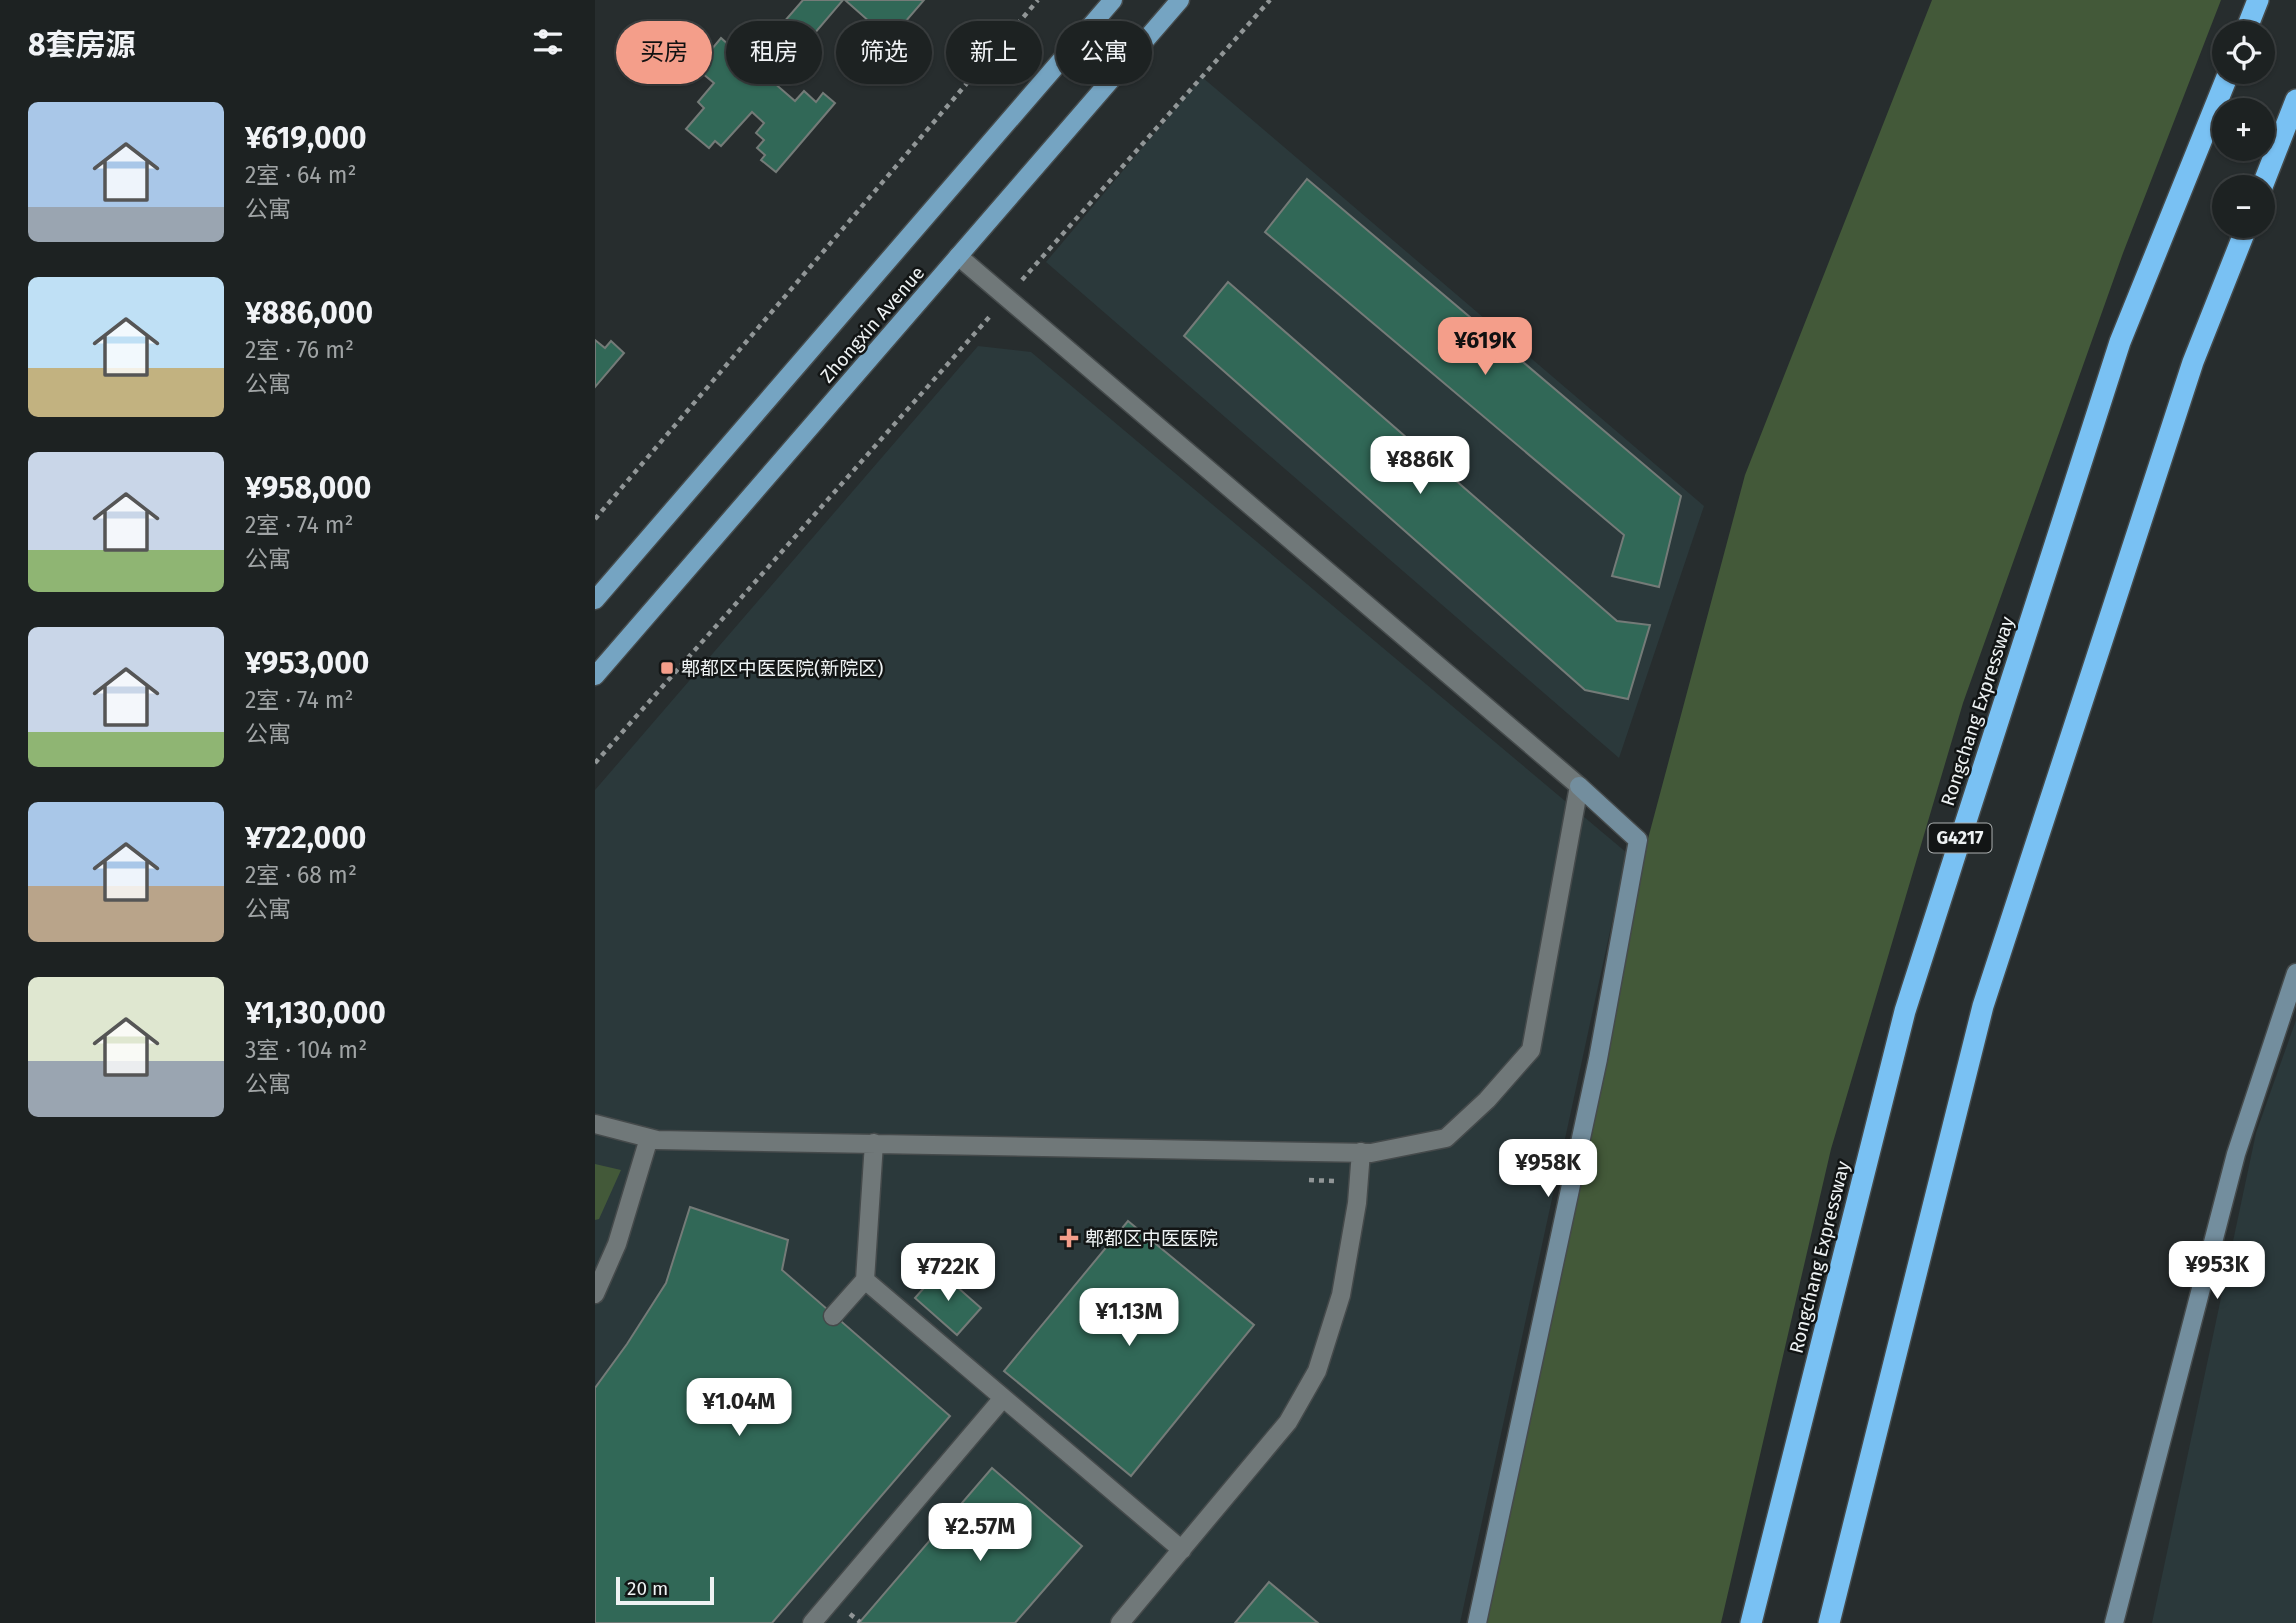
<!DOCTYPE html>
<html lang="zh">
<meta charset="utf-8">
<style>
:root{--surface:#1d2222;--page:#2a2f2f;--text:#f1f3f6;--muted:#a0a4a5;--line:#3b3f40;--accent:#f49e8a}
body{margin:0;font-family:"Fira Sans","Noto Sans SC",sans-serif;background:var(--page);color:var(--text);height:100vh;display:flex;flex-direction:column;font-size:26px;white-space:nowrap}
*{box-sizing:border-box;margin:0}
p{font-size:23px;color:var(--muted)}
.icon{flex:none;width:38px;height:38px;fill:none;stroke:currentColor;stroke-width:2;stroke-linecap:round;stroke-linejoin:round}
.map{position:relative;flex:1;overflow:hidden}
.drawer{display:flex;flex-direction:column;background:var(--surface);width:595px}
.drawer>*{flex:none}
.guide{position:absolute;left:21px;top:21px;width:665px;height:63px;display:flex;gap:14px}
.buttons{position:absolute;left:1617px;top:21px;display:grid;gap:14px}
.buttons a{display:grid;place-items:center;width:63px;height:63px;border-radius:50%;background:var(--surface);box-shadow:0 2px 5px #0004,0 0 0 2px var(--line);font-size:35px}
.scale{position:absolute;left:21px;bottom:18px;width:98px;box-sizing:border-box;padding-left:7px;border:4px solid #eef2f3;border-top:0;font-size:19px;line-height:24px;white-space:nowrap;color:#eef2f3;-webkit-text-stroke:5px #121515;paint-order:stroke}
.price{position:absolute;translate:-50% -60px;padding:0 16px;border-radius:14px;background:#fff;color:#222;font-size:23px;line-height:46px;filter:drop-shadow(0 2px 4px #0008)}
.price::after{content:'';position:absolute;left:50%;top:42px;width:21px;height:16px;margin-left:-10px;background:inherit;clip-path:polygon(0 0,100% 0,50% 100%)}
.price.active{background:var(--accent);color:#111}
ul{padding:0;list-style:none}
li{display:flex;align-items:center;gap:21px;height:175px;padding:0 28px}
li span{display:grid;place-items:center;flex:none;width:196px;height:140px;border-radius:10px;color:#555}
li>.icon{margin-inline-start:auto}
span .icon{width:84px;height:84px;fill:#fffc;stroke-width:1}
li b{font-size:30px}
h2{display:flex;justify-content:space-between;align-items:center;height:84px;padding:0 28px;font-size:30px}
.pill{padding:0 24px;border-radius:32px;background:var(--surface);box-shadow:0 2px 5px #0004,0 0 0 2px var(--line);font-size:24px;line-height:63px}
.pill.active{background:var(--accent);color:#111}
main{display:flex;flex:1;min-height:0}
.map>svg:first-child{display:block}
.built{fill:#2b393b}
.green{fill:#435939}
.building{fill:#316857;stroke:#747b78;stroke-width:2}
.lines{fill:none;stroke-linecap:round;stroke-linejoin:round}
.lane-casing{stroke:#454a4b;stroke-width:21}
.secondary-casing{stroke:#454a4b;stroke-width:21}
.primary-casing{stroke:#454a4b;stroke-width:21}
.highway-casing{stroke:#454a4b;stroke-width:24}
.path{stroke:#919697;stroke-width:4.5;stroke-dasharray:5 5;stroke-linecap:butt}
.lane{stroke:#707879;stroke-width:18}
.secondary{stroke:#738e9e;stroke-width:18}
.primary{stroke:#75a4c2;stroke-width:18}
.highway{stroke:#79c1f3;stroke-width:21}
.poi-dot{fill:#f49e8a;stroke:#121515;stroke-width:2.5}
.labels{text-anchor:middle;stroke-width:5;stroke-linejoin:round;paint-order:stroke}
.shield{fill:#121515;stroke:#acb0b0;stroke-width:2}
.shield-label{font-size:18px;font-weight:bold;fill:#eef2f3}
.street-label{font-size:19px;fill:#eef2f3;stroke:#121515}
.poi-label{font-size:19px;fill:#eef2f3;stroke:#121515;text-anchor:start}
</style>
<main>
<section class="drawer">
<h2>8套房源<svg class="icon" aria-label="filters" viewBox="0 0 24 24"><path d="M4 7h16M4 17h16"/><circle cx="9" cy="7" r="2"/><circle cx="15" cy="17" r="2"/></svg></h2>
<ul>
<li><span style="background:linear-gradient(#a9c7e8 75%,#9aa5b1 0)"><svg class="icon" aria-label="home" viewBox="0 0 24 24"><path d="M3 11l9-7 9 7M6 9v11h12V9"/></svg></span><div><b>¥619,000</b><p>2室 · 64 m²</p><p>公寓</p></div></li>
<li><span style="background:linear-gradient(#bfe0f5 65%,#c2b280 0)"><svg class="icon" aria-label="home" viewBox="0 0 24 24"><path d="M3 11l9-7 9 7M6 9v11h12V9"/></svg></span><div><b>¥886,000</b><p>2室 · 76 m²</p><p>公寓</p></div></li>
<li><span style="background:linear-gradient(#c9d6e8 70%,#8fb573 0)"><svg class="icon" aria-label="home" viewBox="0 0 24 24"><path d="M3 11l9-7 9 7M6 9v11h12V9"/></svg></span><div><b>¥958,000</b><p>2室 · 74 m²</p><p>公寓</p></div></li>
<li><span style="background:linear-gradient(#c9d6e8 75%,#8fb573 0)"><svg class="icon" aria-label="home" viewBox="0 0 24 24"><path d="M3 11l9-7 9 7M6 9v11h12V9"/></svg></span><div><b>¥953,000</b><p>2室 · 74 m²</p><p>公寓</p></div></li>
<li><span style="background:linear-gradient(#a9c7e8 60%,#b9a48a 0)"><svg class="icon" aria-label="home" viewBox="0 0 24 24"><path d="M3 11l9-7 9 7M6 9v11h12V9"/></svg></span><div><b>¥722,000</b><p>2室 · 68 m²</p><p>公寓</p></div></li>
<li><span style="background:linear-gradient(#dfe7d0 60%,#9aa5b1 0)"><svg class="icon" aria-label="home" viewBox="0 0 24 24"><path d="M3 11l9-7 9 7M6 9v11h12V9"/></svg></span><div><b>¥1,130,000</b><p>3室 · 104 m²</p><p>公寓</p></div></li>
</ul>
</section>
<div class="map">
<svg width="1701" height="1623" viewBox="0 0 1701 1623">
<rect width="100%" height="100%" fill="#272d2e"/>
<path class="built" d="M607,77L1109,506L1024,758L451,262Z
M383,346L436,352L1032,853L865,1623H0V790Z
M1701,1020V1623H1557L1661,1133Z"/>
<path class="green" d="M1337,0H1626L1528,253L1368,703L1236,1149L1126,1623H872L1006,1015L1150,475Z
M0,1164L26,1170L4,1219L0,1220Z"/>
<path class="building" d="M208,0H248L178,82L200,101L209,91L221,102L228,93L240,103L181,172L166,160L170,155L162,148L169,140L161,133L169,123L157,112L126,146L120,141L114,148L91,129L109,108L103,102L119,83L101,68L126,38L144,54L159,36L169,45Z
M250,0H329L279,58L269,50L276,41L266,33L275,22Z
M712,179L1086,496L1064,587L1017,576L1029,535L670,232Z
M633,282L1022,621L1055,625L1033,699L990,690L589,336Z
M0,340L10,348L16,341L29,353L0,387Z
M95,1207L193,1240L187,1270L355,1416L177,1623H0V1388L32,1344L71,1283Z
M533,1221L659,1325L536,1476L409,1371Z
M344,1271L386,1308L362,1335L320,1298Z
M397,1468L487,1546L420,1623H264Z
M674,1582L723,1623H640Z"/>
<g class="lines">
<defs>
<path id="lane" d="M0,1124L62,1140L776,1153L851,1138L892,1100L936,1050L984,786L363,256
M270,1280L587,1550
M0,1294L22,1244L54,1138
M238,1316L270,1280L279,1143
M217,1623L408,1398
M525,1623L693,1422L722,1371L746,1295L762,1203L766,1152"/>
<path id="secondary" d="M882,1623L1003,1059L1043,840L984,786
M1519,1623L1641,1154L1701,973"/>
<path id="primary" d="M0,600L518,0
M0,676L585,0"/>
<path id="highway" d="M1650,33L1663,0
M1667,187L1701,100
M1156,1623L1310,1011L1525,342L1634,72
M1234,1623L1388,1006L1598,362L1652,226"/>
</defs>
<use href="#lane" class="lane-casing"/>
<use href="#secondary" class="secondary-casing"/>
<use href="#primary" class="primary-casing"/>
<use href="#highway" class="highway-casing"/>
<path class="path" d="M427,280L675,0
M0,519L443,0
M0,763L396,315
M714,1180L740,1181
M255,1614L265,1622"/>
<use href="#lane" class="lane"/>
<use href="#secondary" class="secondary"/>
<use href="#primary" class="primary"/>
<use href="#highway" class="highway"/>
</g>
<g class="poi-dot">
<rect x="65" y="661" width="14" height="14" rx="3.5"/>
<path d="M470.5 1227.5h7v7h7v7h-7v7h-7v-7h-7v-7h7z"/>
</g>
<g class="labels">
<rect class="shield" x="1333.5" y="823.5" width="63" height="29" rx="5"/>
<g class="shield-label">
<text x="1365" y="844">G4217</text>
</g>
<g class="street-label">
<text transform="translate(277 324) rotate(-49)" y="7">Zhongxin Avenue</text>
<text transform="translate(1382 711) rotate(-72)" y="7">Rongchang Expressway</text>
<text transform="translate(1224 1257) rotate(-76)" y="7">Rongchang Expressway</text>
</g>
<g class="poi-label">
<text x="86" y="675">郫都区中医医院(新院区)</text>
<text x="490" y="1245">郫都区中医医院</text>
</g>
</g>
</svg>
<div class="buttons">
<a><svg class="icon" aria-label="locate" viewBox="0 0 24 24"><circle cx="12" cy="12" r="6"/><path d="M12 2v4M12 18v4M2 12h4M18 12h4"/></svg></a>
<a>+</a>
<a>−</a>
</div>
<div class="scale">20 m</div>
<b class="price active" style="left:890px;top:377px">¥619K</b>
<b class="price" style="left:825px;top:496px">¥886K</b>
<b class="price" style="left:953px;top:1199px">¥958K</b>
<b class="price" style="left:1622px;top:1301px">¥953K</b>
<b class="price" style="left:353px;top:1303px">¥722K</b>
<b class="price" style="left:534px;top:1348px">¥1.13M</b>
<b class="price" style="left:144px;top:1438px">¥1.04M</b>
<b class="price" style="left:385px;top:1563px">¥2.57M</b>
<div class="guide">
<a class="pill active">买房</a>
<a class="pill">租房</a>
<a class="pill">筛选</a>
<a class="pill">新上</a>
<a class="pill">公寓</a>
</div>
</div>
</main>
